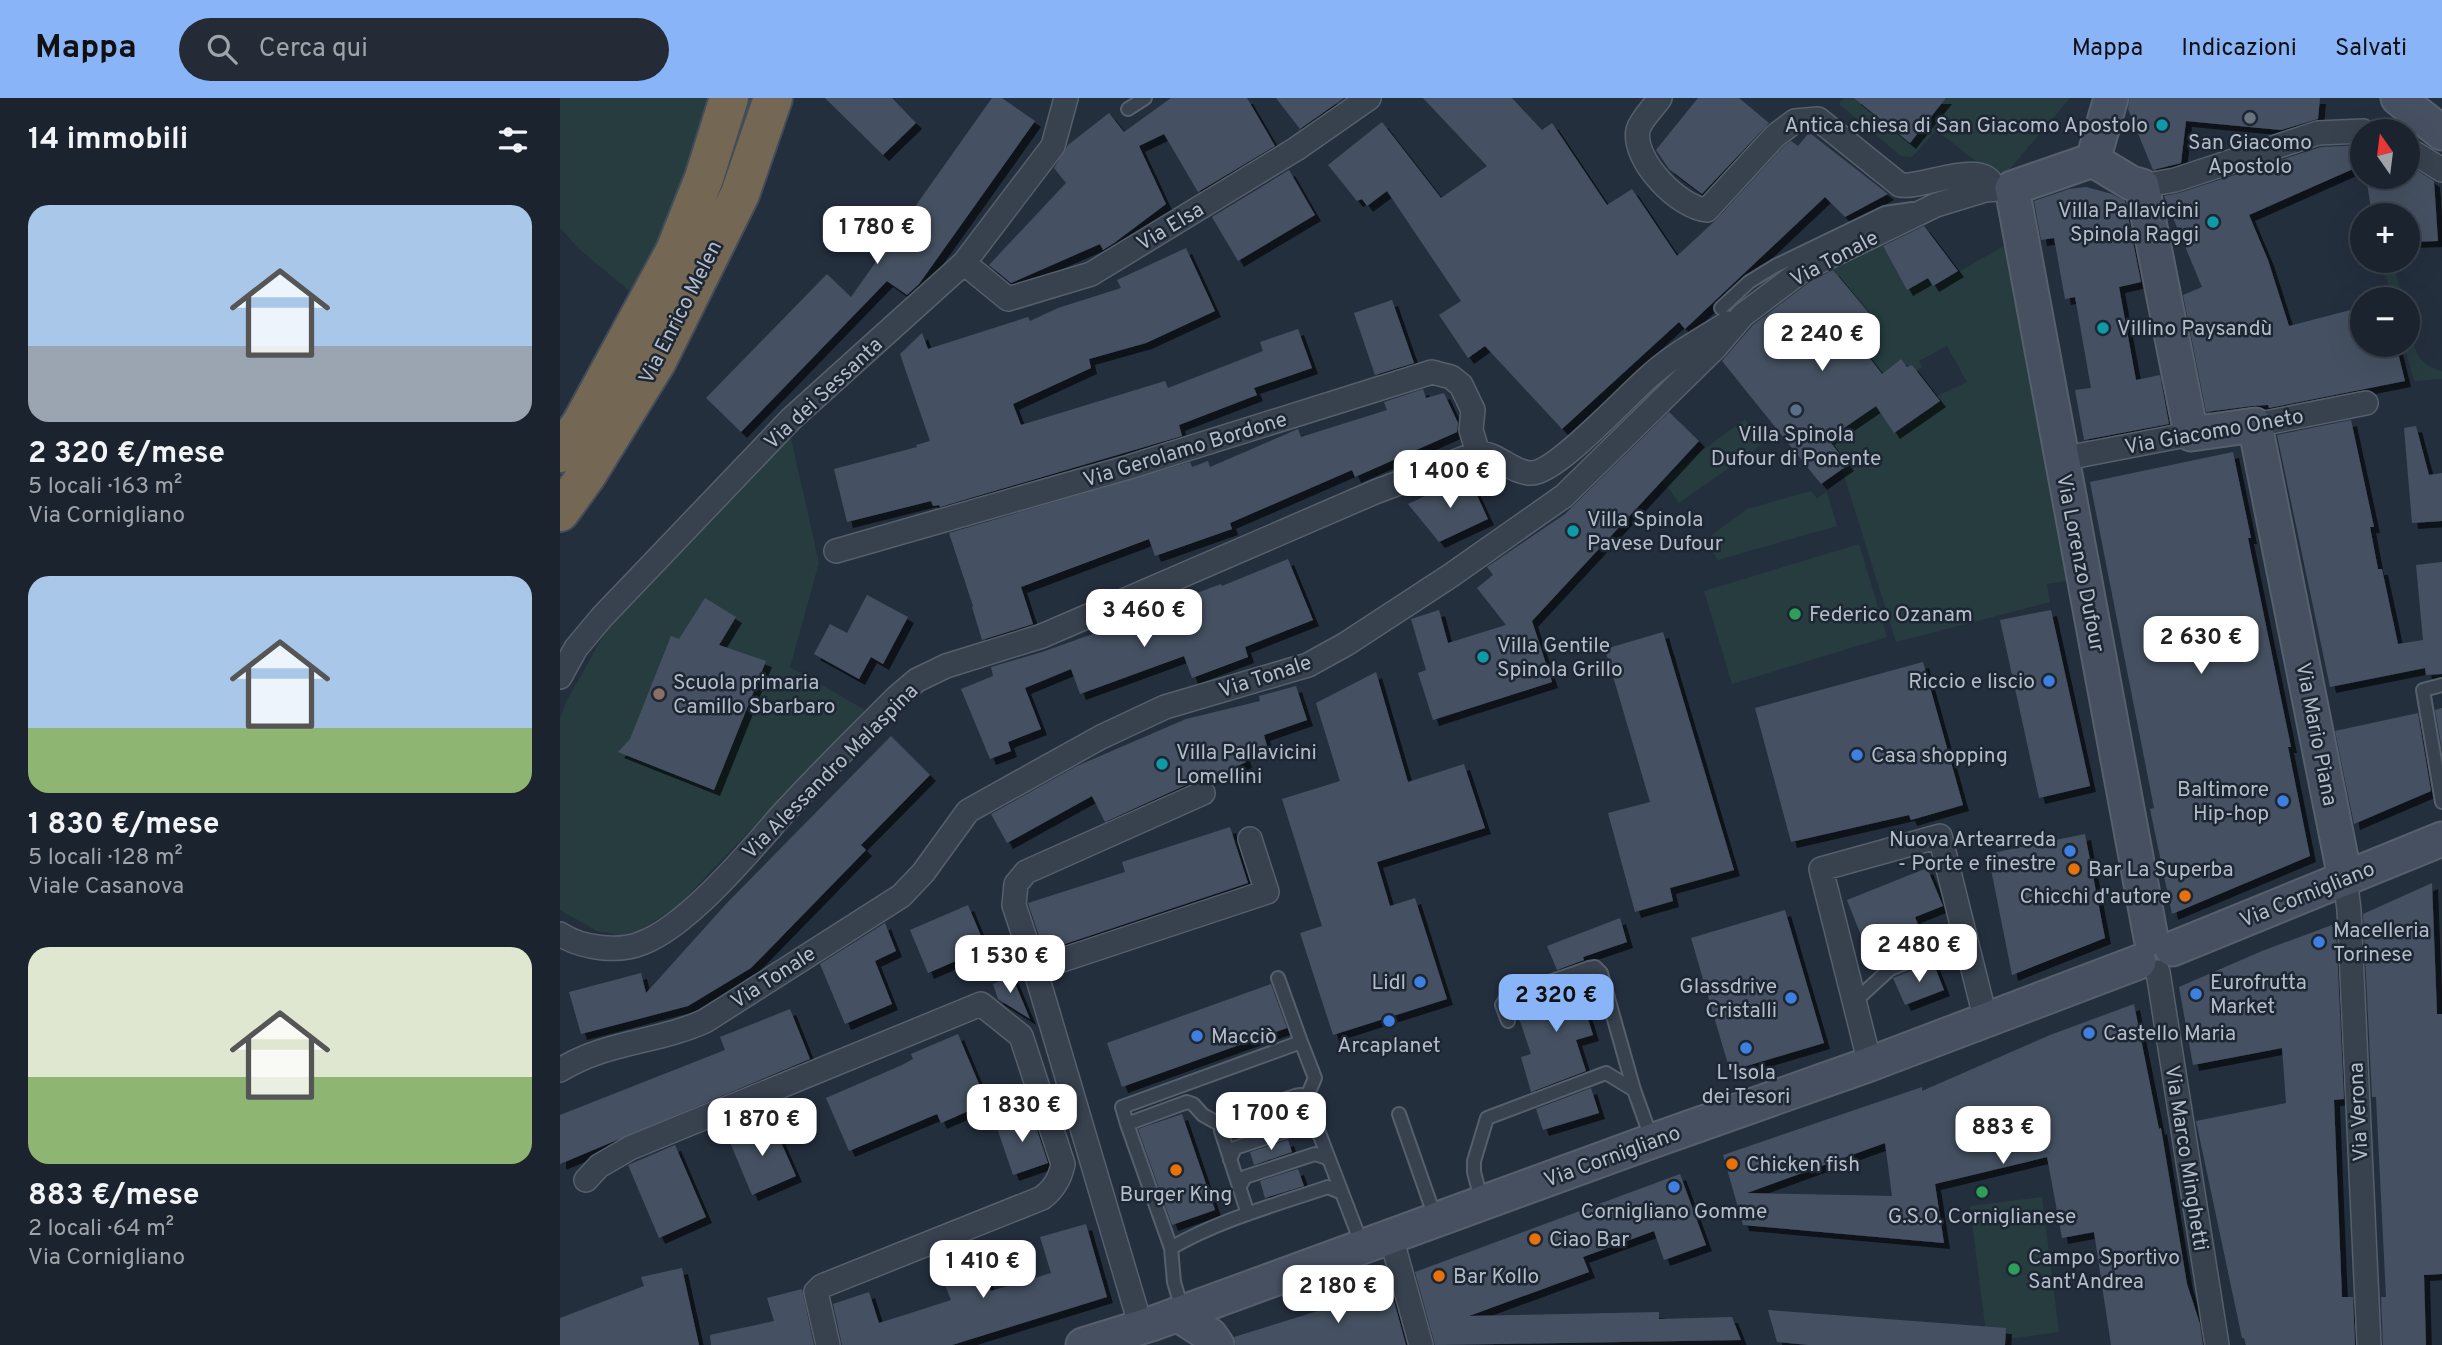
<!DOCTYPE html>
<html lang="it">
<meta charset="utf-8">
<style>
:root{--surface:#1b232e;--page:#242b36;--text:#f1f3f6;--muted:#a0a4aa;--line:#39404a;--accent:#8ab4f8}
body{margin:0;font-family:Overpass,sans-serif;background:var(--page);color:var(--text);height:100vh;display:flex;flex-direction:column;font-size:26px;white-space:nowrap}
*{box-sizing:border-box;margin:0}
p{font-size:23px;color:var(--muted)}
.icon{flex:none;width:38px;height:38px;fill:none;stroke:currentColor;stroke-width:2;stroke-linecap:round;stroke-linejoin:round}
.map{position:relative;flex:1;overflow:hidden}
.side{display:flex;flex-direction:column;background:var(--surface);width:560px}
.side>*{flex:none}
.needle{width:46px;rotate:346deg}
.buttons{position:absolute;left:1790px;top:21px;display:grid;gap:14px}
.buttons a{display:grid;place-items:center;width:70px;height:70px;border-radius:50%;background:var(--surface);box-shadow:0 7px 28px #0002,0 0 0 2px var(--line);font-size:35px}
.price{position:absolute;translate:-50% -60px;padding:0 16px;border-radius:14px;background:#fff;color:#222;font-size:23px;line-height:46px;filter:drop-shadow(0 2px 4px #0008)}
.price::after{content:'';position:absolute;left:50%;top:42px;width:21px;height:16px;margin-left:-10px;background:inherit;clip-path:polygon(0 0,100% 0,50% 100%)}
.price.current{background:var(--accent);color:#111}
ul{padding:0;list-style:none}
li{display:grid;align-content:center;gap:14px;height:371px;padding:0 28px}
li span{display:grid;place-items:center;height:217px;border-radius:21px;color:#555}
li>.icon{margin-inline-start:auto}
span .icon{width:126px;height:126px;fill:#fffc;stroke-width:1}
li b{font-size:30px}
h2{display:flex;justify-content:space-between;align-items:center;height:84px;padding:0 28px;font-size:30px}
header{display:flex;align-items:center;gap:42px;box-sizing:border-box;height:98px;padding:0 35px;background:var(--accent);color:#111}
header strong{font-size:33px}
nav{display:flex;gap:38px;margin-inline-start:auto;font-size:24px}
.search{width:490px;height:63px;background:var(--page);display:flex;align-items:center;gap:18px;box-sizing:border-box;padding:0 24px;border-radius:38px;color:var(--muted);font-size:26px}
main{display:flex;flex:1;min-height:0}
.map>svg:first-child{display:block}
.green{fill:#263c3f}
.building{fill:#455162;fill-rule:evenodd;filter:url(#shadow)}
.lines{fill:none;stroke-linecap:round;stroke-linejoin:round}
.lane-casing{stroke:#565f6c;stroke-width:16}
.street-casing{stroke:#565f6c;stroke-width:26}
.secondary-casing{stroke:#565f6c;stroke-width:37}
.highway-casing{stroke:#434c59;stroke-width:42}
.lane{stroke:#38414e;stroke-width:12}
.street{stroke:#38414e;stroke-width:23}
.secondary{stroke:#465061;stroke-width:33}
.highway{stroke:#746855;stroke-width:38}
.worship-dot{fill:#6b7280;stroke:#1d2633;stroke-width:2.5}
.culture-dot{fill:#0f9aa8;stroke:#1d2633;stroke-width:2.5}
.service-dot{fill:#5c6f8a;stroke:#1d2633;stroke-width:2.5}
.leisure-dot{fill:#2e9e5b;stroke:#1d2633;stroke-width:2.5}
.shop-dot{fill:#3f7fe0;stroke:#1d2633;stroke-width:2.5}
.education-dot{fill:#8d6e63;stroke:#1d2633;stroke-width:2.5}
.food-dot{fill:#e8710a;stroke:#1d2633;stroke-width:2.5}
.labels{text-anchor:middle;stroke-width:5;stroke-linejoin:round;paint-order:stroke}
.poi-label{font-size:21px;fill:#b4bcc9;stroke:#1d2633;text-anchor:start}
.street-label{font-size:21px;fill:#b4bcc9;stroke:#1d2633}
</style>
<header>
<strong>Mappa</strong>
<div class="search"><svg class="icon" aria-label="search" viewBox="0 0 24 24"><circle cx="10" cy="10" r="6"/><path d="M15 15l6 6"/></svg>Cerca qui</div>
<nav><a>Mappa</a><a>Indicazioni</a><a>Salvati</a></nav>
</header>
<main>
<section class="side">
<h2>14 immobili<svg class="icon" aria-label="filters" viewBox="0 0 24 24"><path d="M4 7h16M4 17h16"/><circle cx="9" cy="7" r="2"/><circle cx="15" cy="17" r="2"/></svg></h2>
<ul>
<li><span style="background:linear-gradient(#a9c7e8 65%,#9aa5b1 0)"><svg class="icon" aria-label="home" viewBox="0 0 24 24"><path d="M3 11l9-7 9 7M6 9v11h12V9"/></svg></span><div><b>2 320 €/mese</b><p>5 locali · 163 m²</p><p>Via Cornigliano</p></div></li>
<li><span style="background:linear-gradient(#a9c7e8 70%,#8fb573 0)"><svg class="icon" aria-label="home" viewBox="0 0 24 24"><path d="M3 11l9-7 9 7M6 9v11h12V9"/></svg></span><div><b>1 830 €/mese</b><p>5 locali · 128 m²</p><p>Viale Casanova</p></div></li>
<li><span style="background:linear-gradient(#dfe7d0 60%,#8fb573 0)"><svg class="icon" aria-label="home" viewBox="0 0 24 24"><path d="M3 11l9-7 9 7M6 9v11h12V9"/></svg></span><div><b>883 €/mese</b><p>2 locali · 64 m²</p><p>Via Cornigliano</p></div></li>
</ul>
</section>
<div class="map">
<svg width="1882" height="1247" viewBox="0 0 1882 1247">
<defs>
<filter id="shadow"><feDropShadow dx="6" dy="6" stdDeviation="0" flood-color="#0009"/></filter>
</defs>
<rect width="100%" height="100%" fill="#242f3e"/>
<path class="green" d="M0,0H161L80,202L19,151L0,130Z
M1284,0H1510L1448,73L1432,76L1376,32L1352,59L1341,58L1279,6Z
M1321,145L1347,192L1368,180L1374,188L1447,146L1512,482L1487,486L1490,504L1336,544L1282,371L1287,367L1269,341L1316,308L1335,335L1379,303L1377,298L1407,284L1387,248L1359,263L1362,269L1352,276L1341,261L1322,276L1292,237L1314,221L1272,170Z
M1822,163H1843L1834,168L1843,201H1832Z
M1848,221C1855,246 1853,266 1882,273V281L1854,283L1844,247H1848Z
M1185,321L1204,345L1119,405L1102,382Z
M230,336L259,465L230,569L305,612L118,808L77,834L60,837L37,833L0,812V621L6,604L51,524Z
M1251,393L1257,400L1267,394L1277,428L1158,462L1145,442L1187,411Z
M1299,446L1327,539L1172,586L1144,493Z
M1482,1099L1499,1234L1427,1244L1410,1108Z"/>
<path class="building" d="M265,0H332L356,25L323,57Z
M432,0H442L475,23L359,186L347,197L327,183L181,334L146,300L267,176L291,199Z
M611,0H687L715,48L638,94L604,36L579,48L606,106L554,145L543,152L540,146L451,185L429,167L506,85L494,70L508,47L549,15L564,34Z
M716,0H784L740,31Z
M863,0H952L982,32L992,25L1047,107L1072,91L1117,158L1157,121L1224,48L1231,43L1238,48L1248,36H1251L1328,96L1285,119L1265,99L1125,231L1119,224L1002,331L925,248L908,260L879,217L901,203L827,93L807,108L802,101L797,103L768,67L822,24L881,100L927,68Z
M1138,0H1179L1209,25L1142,96L1109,71L1096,52Z
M1294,0H1386L1350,45Z
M1570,0H1760L1758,21L1721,32L1626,23L1621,65L1593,72L1568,11Z
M1802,47V67L1689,117L1708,162L1729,228L1802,209V247H1836L1845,283L1709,310L1708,307L1692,308L1646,314L1623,197L1642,189L1604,98L1619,95L1761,49Z
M1848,67L1874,83L1878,143L1848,144V117H1812L1806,79H1848Z
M729,72L755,117L678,163L652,119Z
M1526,89L1552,96L1565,103L1581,184L1559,189L1576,282L1600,277L1609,326L1524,342L1515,292L1531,290L1515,199L1505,201L1494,140L1481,142L1474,103L1509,91Z
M1364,128L1398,173L1373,188L1368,180L1347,192L1323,148Z
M626,150L655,213L586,245L529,261L531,270L453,306L461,327L605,283L608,290L703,253L700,244L738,231L752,270L694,290L697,297L619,327L622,338L380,409L379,407L373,408L371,403L287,424L274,371L357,349L356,347L370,343L340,256L362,235L368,251L468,219L470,223L498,210L561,190L557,182Z
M1273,172L1314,221L1292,237L1322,276L1341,261L1347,269L1352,267L1380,303L1334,335L1316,308L1268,341L1288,367L1261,386L1162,263L1193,227L1251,183Z
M832,202L854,265L815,277L794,215Z
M863,291L866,300L884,295L898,325L897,334L795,379L792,372L670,425L672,431L595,458L589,441L461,489L473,526L422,542L412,509L413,508L389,435L630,364L632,369L648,363L650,369L738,331L741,339L827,312L824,304Z
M1109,314L1139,343L972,523L992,584L873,622L858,575L866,572L851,521L879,512L888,545L946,527L917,490L933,477L927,469L1005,416Z
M1791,322L1814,429H1810L1818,471H1822L1838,546L1863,542L1856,467L1882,464V576L1866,577L1865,570L1770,589L1717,337Z
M1856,328L1869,377L1882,375V423L1852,425L1844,330Z
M1673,354L1691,440H1688L1731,649H1728L1750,758L1612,816L1590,711L1594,710L1530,384Z
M908,378L928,421L879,444L848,406Z
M728,461L753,522L685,549L688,559L632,580L624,558L520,596L511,571L465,590L481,631L448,644L451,653L430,661L401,591L433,578L431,569L482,554L606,510L605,507L661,486L662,488Z
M307,497L348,519L323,566L311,559L299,581L254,556L270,526L287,535Z
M145,500L176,519L159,547L206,563L154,692L58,654L70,641L111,538L119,541Z
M1491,512L1530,688L1479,700L1440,522Z
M1103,534L1174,772L1110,790L1113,803L1075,814L1048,715L1090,704L1045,551Z
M1363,564L1403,707L1351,722L1349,717L1231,744L1195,610Z
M816,574L848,684L904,666L925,730L817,764L830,808L855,800L887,901L773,937L740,835L762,828L722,701L780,683L756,605Z
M736,588L747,622L704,637L707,648L683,653L686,664L648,682H637L545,724L532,698L447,745L431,716L517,668L626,621L700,603L699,598Z
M1882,610V652L1875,612Z
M1858,615L1871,693L1794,726L1775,633Z
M331,638L370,677L301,747L306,752L191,870L128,908L21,936L9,894L81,875L86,895L167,805Z
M670,729L688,785L484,853L468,805L565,774L562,764Z
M1525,736L1545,840L1452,877L1428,756Z
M1367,770L1383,808L1355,819L1366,847L1327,863L1316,835L1302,840L1287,802Z
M1872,785L1877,916H1882V1176L1864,1177L1866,1247H1823L1821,1199H1826L1816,999H1812L1803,816Z
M408,807L426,850L368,875L350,832Z
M1225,812L1264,945L1170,973L1131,840Z
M1060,820L1067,844L1023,859L1024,862L997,872L987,848Z
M325,825L336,853L315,863L332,906L285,926L260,866Z
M1772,827V829L1776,828L1784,1001L1774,1002L1782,1199H1793L1795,1247H1686L1684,1240H1682L1636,1023L1726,1005L1722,950L1633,967L1619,889L1702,853Z
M1373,864L1384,892L1345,907L1333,880Z
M452,878L470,921L438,901L433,886Z
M1031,879L1040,902L1024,908L1033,937L1016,942L1026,973L971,994L961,959L971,956L961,926L953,911L1004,893L1003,889Z
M711,886L727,930L562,989L547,945Z
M1574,906L1599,1031L1601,1030L1627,1186L1640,1226L1643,1247H1551L1534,1134L1502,1140L1487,1059L1375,1086L1384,1145L1183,1127L1163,1057L1362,989V993L1490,937ZM1325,1045L1332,1098L1187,1095Z
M230,911L250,961L0,1066V1017L165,952L160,939Z
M398,936L427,1005L381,1025L377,1016L289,1053L266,1000L342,967L353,961L351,956Z
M1031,990L1039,1015L983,1032L976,1011Z
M718,1013L722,1025L684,1038L680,1026Z
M471,1014L488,1065L453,1077L436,1027Z
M622,1016L655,1112L612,1127L578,1031Z
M212,1024L236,1078L192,1097L169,1042Z
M728,1042L732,1054L694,1067L690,1054Z
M115,1047L146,1119L99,1140L68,1067Z
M738,1071L744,1088L705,1100L700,1083Z
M1120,1076L1146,1147L1104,1162L1094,1133L1023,1159L1029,1174L909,1218L1099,1214V1221L1172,1219L1181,1242L875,1247L855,1174Z
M526,1126L547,1199L392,1247H282L273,1206L309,1194L319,1225L357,1213L391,1202L379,1172L418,1159L431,1193L491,1175L480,1139Z
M122,1170L139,1247H0V1220L84,1188L81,1179Z
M829,1185L846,1247H676L674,1239L786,1204L785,1201Z
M242,1191L254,1247H151L150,1237L214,1223L207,1200Z
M1208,1212L1446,1230L1445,1247H1249L1217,1244Z"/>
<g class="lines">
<defs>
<path id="lane" d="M568,11L585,0
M1161,210L1189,184L1215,168L1325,115L1352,111
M1882,587L1863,592L1882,704
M718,880L741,944
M1294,904L1330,871L1370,855L1409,859
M948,923L942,907L947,899L1029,870L1035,869L1041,875L1074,992L1092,1042
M839,1016L876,1122
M567,1026L562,1009L741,944L755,980L746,1001
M670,1062L675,1050L747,1026L757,1032
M679,1090L685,1079L755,1056L767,1060
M922,1105L914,1074V1063L927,1020L1046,975L1074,992
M688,1116L661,1033V1027L667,1021L735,998L741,997L746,1001L802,1147
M611,1150C659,1122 715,1107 768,1089L780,1094
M623,1214L614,1184L611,1150L567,1026L627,1004L633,1006L643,1017L661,1027"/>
<path id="street" d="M1100,0C1094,9 1081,21 1078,32C1072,62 1119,110 1147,112L1215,38L1235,23L1258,21L1340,87C1363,91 1426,58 1434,91
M1848,51L1882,72
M1582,88L1615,82L1758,35L1803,33
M404,165L448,201L531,176L736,51L809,0
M1695,327L1806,305
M1501,361L1631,336
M276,453L569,369L872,274L891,279L901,287L913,312L911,332L918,355
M0,579L16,550L42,519L231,321L404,165L493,48L506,0
M1785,780L1789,812L1809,1247
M0,836C21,850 58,855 82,845C127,828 186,758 218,721C256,679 297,639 337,599L357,582L386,568L482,538L815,394L918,355C938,355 953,376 972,375C998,374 1069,295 1092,276C1115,256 1142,241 1168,225
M475,871L454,807L456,786L466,774L643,695
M1598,874L1657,1247
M1310,966L1261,771L1380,738L1426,923
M0,972C47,943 97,945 145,923L341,798L363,775L408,713L541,639L605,609L748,567L786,546L890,478L1004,398L1155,250L1183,217L1244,171L1376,107L1425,92L1452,90
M26,1082L39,1068L70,1050L421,906L461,938L503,1066C500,1081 494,1091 482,1100L262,1188L256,1194L268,1247
M831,1139L861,1247
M581,1229L475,871L707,794L690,741"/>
<path id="secondary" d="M1838,0L1882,35
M1533,62L1452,90L1591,840
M1533,62L1571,85L1582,88L1631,336L1695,327L1785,780
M1533,62L1551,0
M1612,851L1882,741
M617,1216L650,1237L657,1247
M523,1247L591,1226L1092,1043L1310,966L1579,864"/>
<path id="highway" d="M0,355L21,326L115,153L144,80L169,0
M0,414L26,378L97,263L180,96L213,0"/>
</defs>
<use href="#lane" class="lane-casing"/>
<use href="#street" class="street-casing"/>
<use href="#secondary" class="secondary-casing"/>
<use href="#highway" class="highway-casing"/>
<use href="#lane" class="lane"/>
<use href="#street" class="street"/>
<use href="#secondary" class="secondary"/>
<use href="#highway" class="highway"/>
</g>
<circle class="worship-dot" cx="1690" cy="20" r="7"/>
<g class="culture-dot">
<circle cx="1602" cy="27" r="7"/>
<circle cx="1653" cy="124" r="7"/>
<circle cx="1543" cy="230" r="7"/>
<circle cx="1013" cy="433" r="7"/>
<circle cx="923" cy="559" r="7"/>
<circle cx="602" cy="666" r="7"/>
</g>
<circle class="service-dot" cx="1236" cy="312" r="7"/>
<g class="leisure-dot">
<circle cx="1235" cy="516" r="7"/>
<circle cx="1422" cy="1094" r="7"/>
<circle cx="1454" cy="1171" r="7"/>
</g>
<g class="shop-dot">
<circle cx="1489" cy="583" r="7"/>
<circle cx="1297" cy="657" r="7"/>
<circle cx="1723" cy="703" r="7"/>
<circle cx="1510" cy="753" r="7"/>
<circle cx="1759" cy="844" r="7"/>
<circle cx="860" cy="884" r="7"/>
<circle cx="1636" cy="896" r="7"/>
<circle cx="1231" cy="900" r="7"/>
<circle cx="829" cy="923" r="7"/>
<circle cx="1529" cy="935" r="7"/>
<circle cx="637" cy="938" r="7"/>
<circle cx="1186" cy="950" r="7"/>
<circle cx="1114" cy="1089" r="7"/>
</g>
<circle class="education-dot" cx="99" cy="596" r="7"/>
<g class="food-dot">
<circle cx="1514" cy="771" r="7"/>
<circle cx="1625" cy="798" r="7"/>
<circle cx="1172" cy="1066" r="7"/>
<circle cx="616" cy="1072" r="7"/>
<circle cx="975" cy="1141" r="7"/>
<circle cx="879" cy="1178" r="7"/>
</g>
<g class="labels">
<g class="poi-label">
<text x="1588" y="34" text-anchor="end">Antica chiesa di San Giacomo Apostolo</text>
<text x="1690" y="51" text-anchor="middle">San Giacomo<tspan x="1690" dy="24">Apostolo</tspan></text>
<text x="1639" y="119" text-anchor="end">Villa Pallavicini<tspan x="1639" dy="24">Spinola Raggi</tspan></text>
<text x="1557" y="237">Villino Paysandù</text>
<text x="1236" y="343" text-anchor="middle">Villa Spinola<tspan x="1236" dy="24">Dufour di Ponente</tspan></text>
<text x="1027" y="428">Villa Spinola<tspan x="1027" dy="24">Pavese Dufour</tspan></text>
<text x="1249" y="523">Federico Ozanam</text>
<text x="937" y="554">Villa Gentile<tspan x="937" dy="24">Spinola Grillo</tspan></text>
<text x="1475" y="590" text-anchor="end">Riccio e liscio</text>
<text x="113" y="591">Scuola primaria<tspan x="113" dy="24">Camillo Sbarbaro</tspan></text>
<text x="616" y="661">Villa Pallavicini<tspan x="616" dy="24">Lomellini</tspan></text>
<text x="1311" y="664">Casa shopping</text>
<text x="1709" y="698" text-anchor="end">Baltimore<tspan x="1709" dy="24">Hip-hop</tspan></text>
<text x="1496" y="748" text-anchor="end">Nuova Artearreda<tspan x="1496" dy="24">- Porte e finestre</tspan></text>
<text x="1528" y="778">Bar La Superba</text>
<text x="1611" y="805" text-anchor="end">Chicchi d'autore</text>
<text x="1773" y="839">Macelleria<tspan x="1773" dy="24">Torinese</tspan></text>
<text x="846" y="891" text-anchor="end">Lidl</text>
<text x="1650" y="891">Eurofrutta<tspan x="1650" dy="24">Market</tspan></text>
<text x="1217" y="895" text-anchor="end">Glassdrive<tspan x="1217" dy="24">Cristalli</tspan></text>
<text x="1543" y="942">Castello Maria</text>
<text x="651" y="945">Macciò</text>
<text x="829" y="954" text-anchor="middle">Arcaplanet</text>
<text x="1186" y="981" text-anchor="middle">L'Isola<tspan x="1186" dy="24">dei Tesori</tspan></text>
<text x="1186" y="1073">Chicken fish</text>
<text x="616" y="1103" text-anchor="middle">Burger King</text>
<text x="1114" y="1120" text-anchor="middle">Cornigliano Gomme</text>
<text x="1422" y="1125" text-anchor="middle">G.S.O. Corniglianese</text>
<text x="989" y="1148">Ciao Bar</text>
<text x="1468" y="1166">Campo Sportivo<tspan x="1468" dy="24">Sant'Andrea</tspan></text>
<text x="893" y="1185">Bar Kollo</text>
</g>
<g class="street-label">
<text transform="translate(610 128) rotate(-31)" y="7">Via Elsa</text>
<text transform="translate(1274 160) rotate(-28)" y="7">Via Tonale</text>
<text transform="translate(120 214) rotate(-63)" y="7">Via Enrico Melen</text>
<text transform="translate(263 295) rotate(-43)" y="7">Via dei Sessanta</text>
<text transform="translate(1654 333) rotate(-10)" y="7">Via Giacomo Oneto</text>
<text transform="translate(625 351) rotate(-17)" y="7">Via Gerolamo Bordone</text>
<text transform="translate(1521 465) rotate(79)" y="7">Via Lorenzo Dufour</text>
<text transform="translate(705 578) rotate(-18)" y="7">Via Tonale</text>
<text transform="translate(1757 636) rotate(79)" y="7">Via Mario Piana</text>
<text transform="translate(270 673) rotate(-45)" y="7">Via Alessandro Malaspina</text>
<text transform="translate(1747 796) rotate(-22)" y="7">Via Cornigliano</text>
<text transform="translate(213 879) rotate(-33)" y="7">Via Tonale</text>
<text transform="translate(1798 1014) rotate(-93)" y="7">Via Verona</text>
<text transform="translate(1052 1058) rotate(-20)" y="7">Via Cornigliano</text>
<text transform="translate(1627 1060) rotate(81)" y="7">Via Marco Minghetti</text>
</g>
</g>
</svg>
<div class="buttons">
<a><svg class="needle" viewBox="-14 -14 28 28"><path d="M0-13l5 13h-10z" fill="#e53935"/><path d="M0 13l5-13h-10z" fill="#a0a4aa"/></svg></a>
<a>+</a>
<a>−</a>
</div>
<b class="price" style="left:317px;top:168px">1 780 €</b>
<b class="price" style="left:1262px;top:275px">2 240 €</b>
<b class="price" style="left:890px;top:412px">1 400 €</b>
<b class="price" style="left:584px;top:551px">3 460 €</b>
<b class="price" style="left:1641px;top:578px">2 630 €</b>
<b class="price" style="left:1359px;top:886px">2 480 €</b>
<b class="price" style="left:450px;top:897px">1 530 €</b>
<b class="price current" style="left:996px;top:936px">2 320 €</b>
<b class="price" style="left:462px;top:1046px">1 830 €</b>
<b class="price" style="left:711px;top:1054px">1 700 €</b>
<b class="price" style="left:202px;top:1060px">1 870 €</b>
<b class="price" style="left:1443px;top:1068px">883 €</b>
<b class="price" style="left:423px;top:1202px">1 410 €</b>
<b class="price" style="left:778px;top:1227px">2 180 €</b>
</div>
</main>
